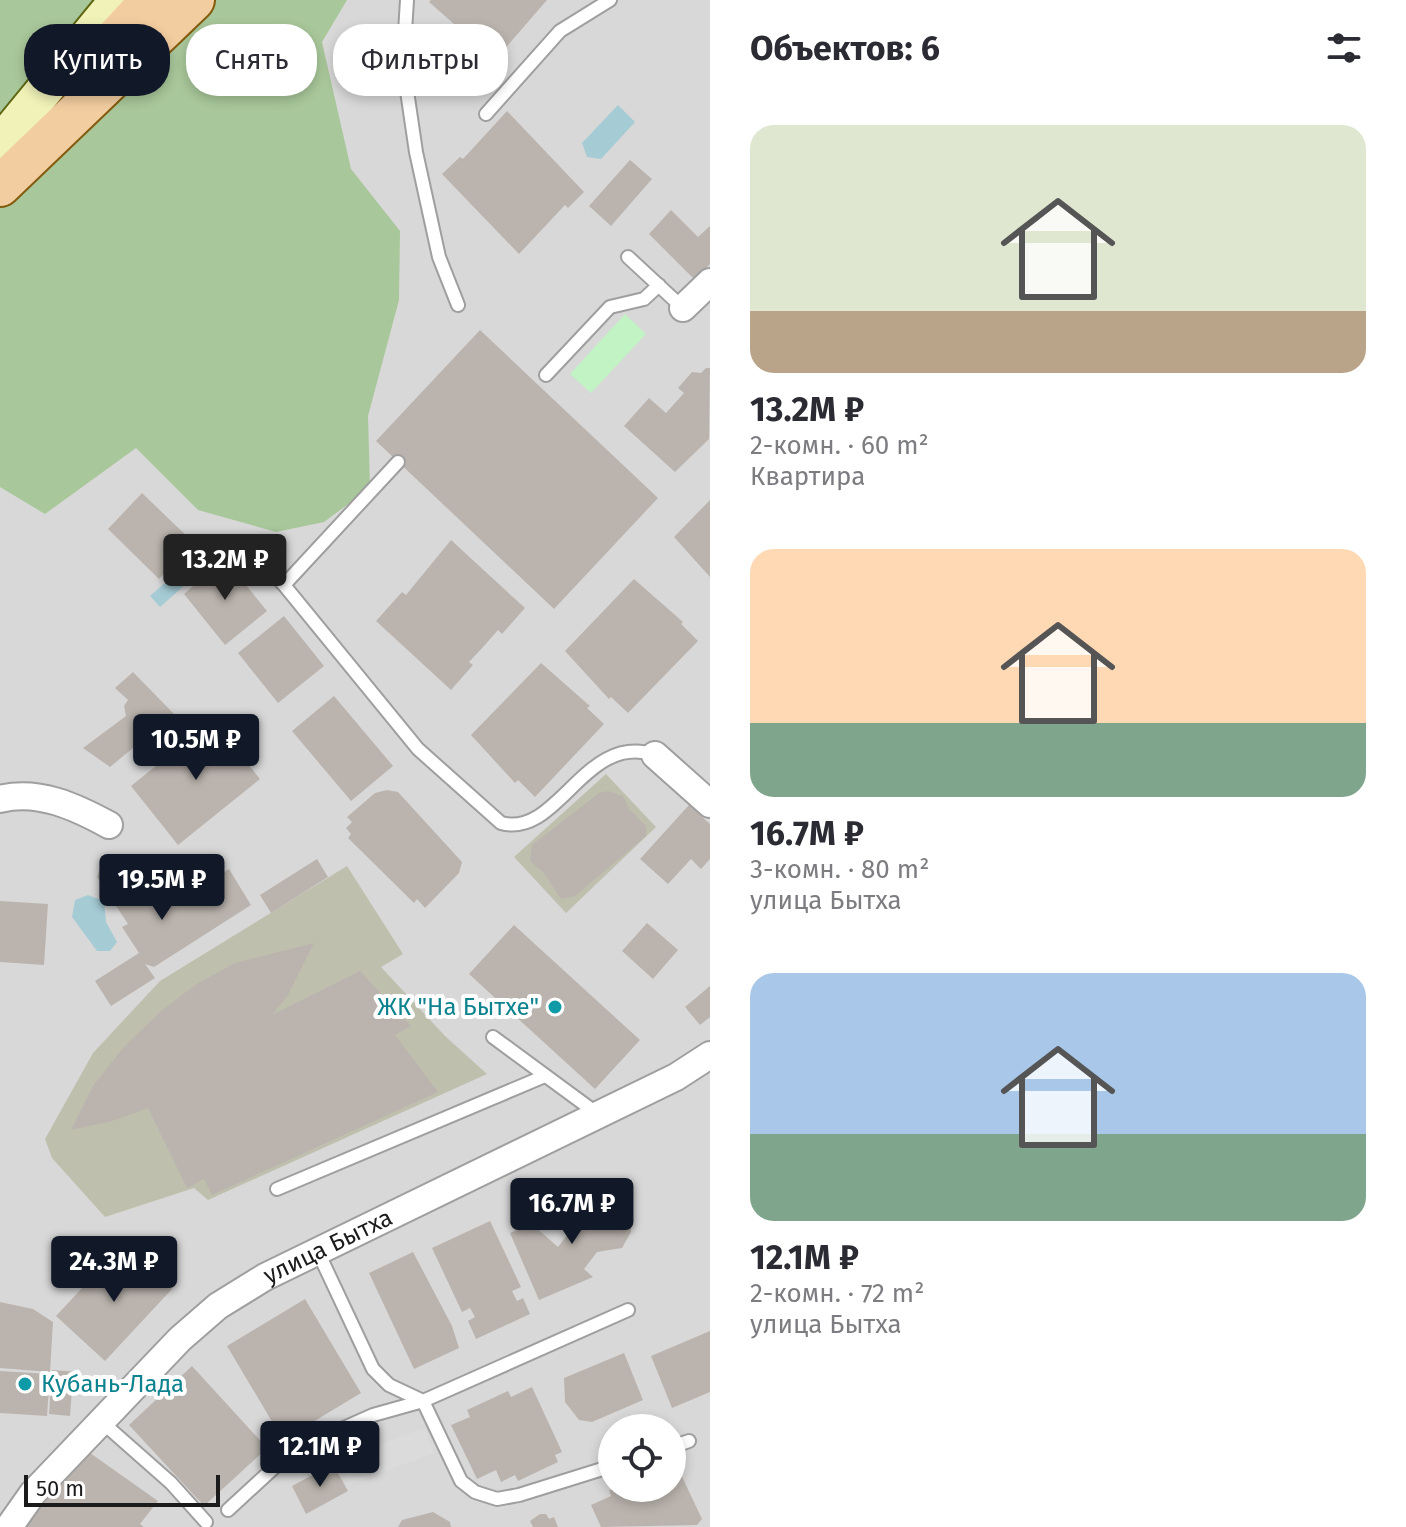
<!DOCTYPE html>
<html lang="ru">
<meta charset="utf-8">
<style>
:root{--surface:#fff;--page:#f2f2f3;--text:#2b2b33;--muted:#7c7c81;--accent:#111827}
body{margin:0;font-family:"Fira Sans",sans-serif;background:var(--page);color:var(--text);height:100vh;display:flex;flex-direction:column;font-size:30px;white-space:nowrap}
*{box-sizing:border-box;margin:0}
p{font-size:26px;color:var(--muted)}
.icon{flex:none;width:44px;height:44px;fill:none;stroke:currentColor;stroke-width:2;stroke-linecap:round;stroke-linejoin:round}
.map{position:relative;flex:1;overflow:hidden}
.side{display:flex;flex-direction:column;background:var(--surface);width:696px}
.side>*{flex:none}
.banner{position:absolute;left:24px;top:24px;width:566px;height:72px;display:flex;gap:16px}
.buttons{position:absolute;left:598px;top:1414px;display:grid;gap:16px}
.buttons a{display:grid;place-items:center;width:88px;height:88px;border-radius:50%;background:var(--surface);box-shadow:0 4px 12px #0003;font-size:40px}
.scale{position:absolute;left:24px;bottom:20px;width:196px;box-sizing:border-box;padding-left:8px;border:4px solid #1b1b1b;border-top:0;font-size:22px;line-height:28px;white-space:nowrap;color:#1b1b1b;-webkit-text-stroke:6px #fff;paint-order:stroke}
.price{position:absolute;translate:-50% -68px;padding:0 18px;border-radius:8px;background:var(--accent);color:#fff;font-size:26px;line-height:52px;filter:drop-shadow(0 2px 4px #0008)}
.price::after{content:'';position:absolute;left:50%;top:48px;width:24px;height:18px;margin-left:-12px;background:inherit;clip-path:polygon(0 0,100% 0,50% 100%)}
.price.on{background:#222;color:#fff}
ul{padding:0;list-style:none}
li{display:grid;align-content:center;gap:16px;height:424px;padding:0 40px}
li span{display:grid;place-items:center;height:248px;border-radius:24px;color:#555}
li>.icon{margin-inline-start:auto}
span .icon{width:144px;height:144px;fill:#fffc;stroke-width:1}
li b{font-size:34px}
h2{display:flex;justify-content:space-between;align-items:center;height:96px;padding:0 40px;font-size:34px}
.pill{padding:0 28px;border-radius:32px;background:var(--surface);box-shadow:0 4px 12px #0003;font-size:28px;line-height:72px}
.pill.on{background:var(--accent);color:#fff}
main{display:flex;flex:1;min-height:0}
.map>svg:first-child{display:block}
.residential{fill:#d9d8d8;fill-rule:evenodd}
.construction{fill:#bfbfae}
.forest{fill:#a8c79a}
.park{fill:#c1f3c4}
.parking{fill:#dbdbdb}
.water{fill:#a5cbd5}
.building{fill:#bbb4ae}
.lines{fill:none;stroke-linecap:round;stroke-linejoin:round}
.service-casing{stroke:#9f9f9f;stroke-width:16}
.minor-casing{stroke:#9f9f9f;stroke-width:30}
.secondary-casing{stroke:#5d650f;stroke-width:40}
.primary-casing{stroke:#845b0e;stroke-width:44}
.service{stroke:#fff;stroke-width:12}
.minor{stroke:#fff;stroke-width:26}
.secondary{stroke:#f0f2b8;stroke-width:36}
.primary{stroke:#f2cda0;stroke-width:40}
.culture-dot{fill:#0f9aa8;stroke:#fff;stroke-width:3}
.labels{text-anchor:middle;stroke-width:8;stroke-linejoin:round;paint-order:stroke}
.culture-label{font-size:24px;fill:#0d838f;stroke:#fff;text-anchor:end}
.street-label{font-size:24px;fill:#1b1b1b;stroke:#fff}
</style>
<main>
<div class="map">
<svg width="710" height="1527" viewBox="0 0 710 1527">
<rect width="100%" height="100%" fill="#ebe8e1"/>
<path class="residential" d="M242,0H710V1527H0V229ZM612,1428H672V1488H612Z"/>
<path class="construction" d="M606,774L656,827L566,913L514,857Z
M347,866L403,954L381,967L445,1036L487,1074L208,1200L194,1188L105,1217L52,1158L45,1139L93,1053L160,981Z"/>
<path class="forest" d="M0,0H347L322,42L351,169L400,231L399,300L368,416L370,488L324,522L276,532L198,510L136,448L45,514L0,487Z"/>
<path class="park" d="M625,314L646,334L591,393L570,374Z"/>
<path class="parking" d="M425,1428L434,1453L348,1485L338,1459Z"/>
<path class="water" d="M618,105L635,122L601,159L587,157L582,143Z
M175,574L185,585L160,607L150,596Z
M88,895L104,901L106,922L117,942L110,951H97L72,917L75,900Z"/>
<path class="building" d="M431,0H547L495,60L429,2Z
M507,111L584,192L568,208L565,205L519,254L442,174L460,157L463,159Z
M630,160L652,179L611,226L589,206Z
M671,210L698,237L710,226V264L695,280L649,234Z
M480,330L658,498L554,609L376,441Z
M706,368H710L709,439L675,472L624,426L649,398L666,413L684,393L678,388L692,372L701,373Z
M142,493L194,543L159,579L108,529Z
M710,500V577L674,537Z
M451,540L525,608L502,634L498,630L484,646L469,662L473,665L451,690L376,621L402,592L406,595Z
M225,559L267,611L225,645L184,594Z
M634,579L683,622L681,624L698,641L628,713L611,697L609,699L565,651Z
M284,616L324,666L278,703L238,653Z
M541,663L590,706L587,708L604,724L535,797L518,780L515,783L471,735Z
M133,672L174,714L110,767L83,748L126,716L124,706L128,700L115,688Z
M334,696L393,766L351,801L292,731Z
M213,720L260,779L178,845L131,786Z
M387,790L398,792L462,862L459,873L425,908L417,899L414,903L348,838L351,834L346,828L352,822L347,817L375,793Z
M608,791L623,796L629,809L646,826V836L575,896L561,899L544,873L530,861L532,845L599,793Z
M689,805L710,824V859L701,869L691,859L668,884L640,859Z
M117,859L119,863L122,861L134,877L140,873L164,906L198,883L212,880L229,869L251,905L154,967L145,964L155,978L111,1006L95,981L139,953L122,927L128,924L97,877L102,864Z
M317,859L328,877L271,913L260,895Z
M0,901L48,904L44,965L0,962Z
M647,923L678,950L653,979L622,951Z
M514,925L640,1040L595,1089L469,974Z
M314,943L288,995L272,1015L360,971L411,1026L395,1035L438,1092L212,1195L204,1179L187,1188L148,1108L112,1121L71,1130L93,1086L123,1048L161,1011L195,985L235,963Z
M710,986V1017L700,1025L685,1007Z
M620,1195L631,1222V1232L622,1248L597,1252L584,1269L593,1277L539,1300L510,1233L532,1224L558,1247L575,1225L571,1212Z
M490,1221L521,1287L512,1291L517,1301L523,1298L530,1314L476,1339L468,1321L475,1317L470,1308L462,1312L432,1248Z
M413,1252L452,1326L459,1348L414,1369L369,1273Z
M111,1257L143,1261L172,1289L105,1361L56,1316Z
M305,1299L361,1393L283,1440L227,1346Z
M0,1302L33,1309L53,1322L50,1372L0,1368Z
M710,1331V1392L672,1408L651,1356Z
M624,1353L643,1400L592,1422L579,1420L565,1402L564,1378Z
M192,1366L267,1448L204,1506L129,1425Z
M52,1370L80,1372L79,1390L72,1389L70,1416L49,1414Z
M0,1371L50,1374L47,1416L0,1413Z
M532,1387L562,1452L555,1455L558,1462L518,1481L515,1475L501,1482L496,1470L477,1479L451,1425L470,1417L467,1410L508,1391L511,1397Z
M90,1453L158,1501L140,1524L144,1527H27L39,1503H45L54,1487H59Z
M333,1464L348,1491L306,1514L292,1486Z
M677,1466L702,1519L697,1525L601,1527L591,1505L611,1496L609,1490L672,1488V1468Z
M433,1512L450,1522L451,1527H398L402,1520Z
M540,1514H546L549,1519L554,1517L558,1527H533L530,1521Z"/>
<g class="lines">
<defs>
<path id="service" d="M407,0L403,64L416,152L439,257L458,305
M486,114L560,31L610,0
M628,257L683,308
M546,375L610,307L644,299L659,285
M246,544L284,585L418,749L501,823C558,839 585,731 655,755
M284,585L398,462
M493,1037L599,1115
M277,1189L545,1076
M318,1252L373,1369L389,1385L423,1401L461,1481L475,1492L497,1499L519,1495L612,1466
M103,1423L171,1483L206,1522
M672,1447L689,1441
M228,1510L292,1451L373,1415L423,1401L628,1310"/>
<g id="minor">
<path d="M683,308L710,282"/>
<path d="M655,755L710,804"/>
<path d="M0,799C38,789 76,807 109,825"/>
<path id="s1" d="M9,1527L33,1493L180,1339L218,1306L265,1277L676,1077L710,1055"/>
</g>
<path id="secondary" d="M0,144L118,0"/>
<path id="primary" d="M94,62L151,0
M0,186L194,0"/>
</defs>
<use href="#service" class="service-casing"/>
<use href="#minor" class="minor-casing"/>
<use href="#secondary" class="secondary-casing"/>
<use href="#primary" class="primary-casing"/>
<use href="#service" class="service"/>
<use href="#minor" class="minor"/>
<use href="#secondary" class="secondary"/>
<use href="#primary" class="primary"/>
</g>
<g class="culture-dot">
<circle cx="555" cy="1007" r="8"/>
<circle cx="25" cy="1384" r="8"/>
</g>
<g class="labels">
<g class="culture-label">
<text x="539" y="1015">ЖК "На Бытхе"</text>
<text x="41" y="1392" text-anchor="start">Кубань-Лада</text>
</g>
<g class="street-label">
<text dy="8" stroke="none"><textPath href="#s1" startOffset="430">улица Бытха</textPath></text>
</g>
</g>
</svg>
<div class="buttons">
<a><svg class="icon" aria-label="locate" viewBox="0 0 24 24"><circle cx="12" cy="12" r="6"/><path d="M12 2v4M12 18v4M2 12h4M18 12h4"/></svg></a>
</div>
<div class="scale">50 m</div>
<b class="price on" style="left:225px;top:602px">13.2M ₽</b>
<b class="price" style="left:196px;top:782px">10.5M ₽</b>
<b class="price" style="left:162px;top:922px">19.5M ₽</b>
<b class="price" style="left:572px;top:1246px">16.7M ₽</b>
<b class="price" style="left:114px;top:1304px">24.3M ₽</b>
<b class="price" style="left:320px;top:1489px">12.1M ₽</b>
<div class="banner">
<a class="pill on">Купить</a>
<a class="pill">Снять</a>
<a class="pill">Фильтры</a>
</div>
</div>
<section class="side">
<h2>Объектов: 6<svg class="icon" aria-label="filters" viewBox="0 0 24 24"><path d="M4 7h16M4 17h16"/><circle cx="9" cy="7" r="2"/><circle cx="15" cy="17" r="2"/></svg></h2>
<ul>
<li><span style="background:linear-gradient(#dfe7d0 75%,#b9a48a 0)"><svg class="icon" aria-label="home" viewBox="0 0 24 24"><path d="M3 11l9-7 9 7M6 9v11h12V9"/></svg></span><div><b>13.2M ₽</b><p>2-комн. · 60 m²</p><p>Квартира</p></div></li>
<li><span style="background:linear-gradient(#ffd9b3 70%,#7fa58c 0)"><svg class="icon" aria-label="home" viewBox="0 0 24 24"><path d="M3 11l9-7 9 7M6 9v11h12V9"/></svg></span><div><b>16.7M ₽</b><p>3-комн. · 80 m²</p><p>улица Бытха</p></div></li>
<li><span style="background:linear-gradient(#a9c7e8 65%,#7fa58c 0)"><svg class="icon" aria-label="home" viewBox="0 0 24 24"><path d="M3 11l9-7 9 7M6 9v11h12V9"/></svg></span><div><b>12.1M ₽</b><p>2-комн. · 72 m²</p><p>улица Бытха</p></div></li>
</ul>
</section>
</main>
